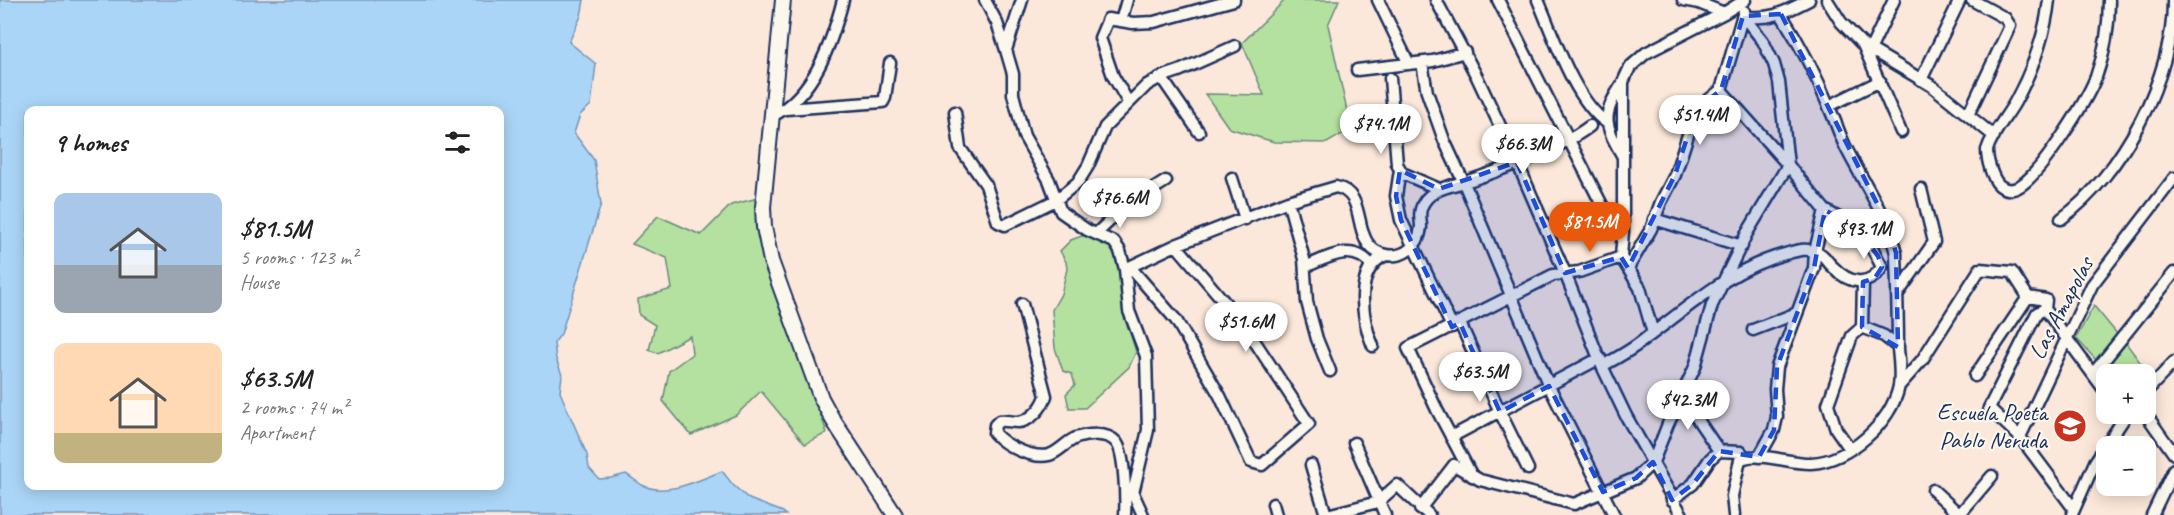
<!DOCTYPE html>
<meta charset="utf-8">
<style>
:root{--surface:#fff;--page:#f2f2f2;--text:#222;--muted:#767676;--accent:#ea580c}
body{margin:0;font-family:Caveat,sans-serif;background:var(--page);color:var(--text);height:100vh;display:flex;flex-direction:column;font-size:22px;white-space:nowrap}
*{box-sizing:border-box;margin:0}
p{font-size:20px;color:var(--muted)}
.icon{flex:none;width:33px;height:33px;fill:none;stroke:currentColor;stroke-width:2;stroke-linecap:round;stroke-linejoin:round}
.map{position:relative;flex:1;overflow:hidden}
.details{position:absolute;left:24px;top:106px;width:480px;height:384px;display:flex;flex-direction:column;background:var(--surface);border-radius:12px;box-shadow:0 3px 15px #0003}
.details>*{flex:none}
.controls{position:absolute;left:2096px;top:364px;display:grid;gap:12px}
.controls a{display:grid;place-items:center;width:60px;height:60px;border-radius:12px;background:var(--surface);box-shadow:0 3px 15px #0003;font-size:30px}
.price{position:absolute;translate:-50% -51px;padding:0 14px;border-radius:21px;background:#fff;color:#222;font-size:20px;line-height:39px;filter:drop-shadow(0 2px 3px #0008)}
.price::after{content:'';position:absolute;left:50%;top:36px;width:18px;height:14px;margin-left:-9px;background:inherit;clip-path:polygon(0 0,100% 0,50% 100%)}
.price.selected{background:var(--accent);color:#fff}
ul{padding:0;list-style:none}
li{display:flex;align-items:center;gap:18px;height:150px;padding:0 30px}
li span{display:grid;place-items:center;flex:none;width:168px;height:120px;border-radius:12px;color:#555}
li>.icon{margin-inline-start:auto}
span .icon{width:72px;height:72px;fill:#fffc;stroke-width:1}
li b{font-size:26px}
h2{display:flex;justify-content:space-between;align-items:center;height:72px;padding:0 30px;font-size:26px}
.map>svg:first-child{display:block}
.green{fill:#b4e19f;stroke:#68887e;stroke-width:1.5}
.water{fill:#abd5f6;stroke:#7193b9;stroke-width:1.5;fill-rule:evenodd}
.lines{fill:none;stroke-linecap:round;stroke-linejoin:round}
.minor-casing{stroke:#1b2f5e;stroke-width:15}
.major-casing{stroke:#1b2f5e;stroke-width:18}
.minor{stroke:#fbf7ec;stroke-width:10}
.major{stroke:#fbf7ec;stroke-width:14}
.marked{fill:#1d4ed8;fill-opacity:0.2;stroke:#1d4ed8;stroke-width:4.5;stroke-dasharray:12 8;stroke-linejoin:round}
.labels{text-anchor:middle;stroke-width:4.5;stroke-linejoin:round;paint-order:stroke}
.street-label{font-size:24px;fill:#1b2f5e;stroke:#fbf7ec}
.poi-label{font-size:24px;fill:#1b2f5e;stroke:#fbf7ec;text-anchor:end}
</style>
<div class="map">
<svg width="2174" height="515" viewBox="0 0 2174 515">
<rect width="100%" height="100%" fill="#fce8da"/>
<filter id="ink" filterUnits="userSpaceOnUse"><feTurbulence type="fractalNoise" baseFrequency=".0167" numOctaves="2"/><feDisplacementMap in="SourceGraphic" scale="12" xChannelSelector="R" yChannelSelector="G"/><feConvolveMatrix kernelMatrix="1 2 1 2 8 2 1 2 1" color-interpolation-filters="sRGB"/></filter>
<g filter="url(#ink)">
<path class="green" d="M1285,0H1339L1328,25L1351,129L1327,143L1274,142L1229,128L1205,94L1264,95L1242,43Z
M758,198L802,362L827,433L805,444L761,391L736,415L691,435L663,401L669,371L692,354L690,336L658,353L649,350L655,325L639,315L638,299L672,289L667,258L632,244L658,216L701,235L731,205Z
M1087,234L1112,248L1118,260L1126,319L1136,352L1129,367L1085,408H1069L1066,394L1075,385L1072,374L1063,371L1055,348L1052,310L1061,294L1067,269L1066,262L1060,251L1071,240Z
M2094,306L2118,335L2097,361L2076,338Z
M2126,343L2148,373L2145,377V375H2107L2104,371Z"/>
<path class="water" d="M0,0H584L581,16L569,42L596,64L591,105L580,115L574,133L594,160L601,204L561,334L554,343L556,359L562,375L560,392L587,455L589,468L599,479L611,478L626,474C631,477 637,482 642,485C664,497 701,480 722,471L733,485L749,499L783,512L786,515H0ZM28,111H500V486H28Z"/>
<g class="lines">
<defs>
<path id="minor" d="M985,0L997,23L1006,50L1013,74V94L1024,136L1049,180L1061,212L1087,230L1114,242L1120,251L1125,269L1129,311L1146,356L1148,430L1133,493
M1378,0L1409,64
M1436,0L1477,77L1517,162L1565,273L1602,366L1626,416L1682,515
M1498,0L1604,209
M1538,0C1553,35 1575,101 1606,122
M1683,0L1699,3L1724,13
M1827,0L1841,22L1863,45L1932,86L1994,136
M2049,0C2045,37 2033,69 2015,102C2006,118 1992,133 1987,150C1987,160 1992,178 1999,185C2005,190 2013,191 2020,186C2042,172 2086,102 2096,77C2105,52 2109,27 2109,0
M1743,16C1770,21 1785,12 1809,0
M1121,21L1127,0
M1864,47L1901,132
M1006,50L1022,0
M1870,50L1894,0
M1422,63L1427,92L1444,140L1464,183L1549,386L1614,515
M1357,70L1433,61L1465,52
M1161,77L1199,132
M1390,78L1397,164L1402,173L1439,189
M1921,80L1960,0
M1128,102L1113,76L1100,38L1108,19L1133,23L1154,22L1234,0
M1829,106L1880,81
M786,109L883,102L885,98L890,63
M955,112L960,148L986,185L998,222L1005,225L1056,200L1078,182L1088,166L1105,127L1147,85L1161,77L1179,71L1235,46
M1968,115L2010,26L2005,18L1972,0
M772,116C814,96 832,42 843,0
M1622,155C1604,123 1601,116 1623,83
M1400,170L1396,196L1401,220L1452,327
M1232,178L1245,219
M1288,201L1304,259L1307,302L1317,339L1330,371
M1654,219L1742,246
M2061,219C2122,175 2174,76 2173,0
M1096,234L1123,208L1166,181
M1130,267L1176,320L1220,396L1251,462L1262,465L1309,424L1244,325L1176,245
M1305,267C1327,258 1353,241 1372,266
M1628,268L1651,229L1661,202L1675,175L1696,110L1721,90L1744,11
M1125,269L1176,245L1288,201L1336,187C1370,194 1349,243 1382,254C1402,260 1419,247 1421,227C1421,221 1419,215 1421,209C1423,201 1428,196 1435,192C1446,185 1461,184 1474,179C1510,167 1560,149 1590,126
M1897,295L1934,242L1921,189
M1022,304L1046,396C1042,408 1031,421 1018,422C1011,422 1005,420 999,421L995,425L994,433C1005,446 1032,459 1049,455C1059,452 1066,442 1076,438C1087,434 1107,432 1116,442C1125,452 1126,500 1125,515
M2045,309L2037,313L1989,408L2020,437L2074,509
M2045,309L2106,392
M1460,323L1500,412L1528,469
M1862,327L1884,336L1898,347
M1753,330L1797,313
M1653,333L1640,288L1621,257L1623,231V82L1630,67L1646,53L1724,13L1745,0
M1373,346C1362,320 1353,269 1386,255
M1602,366C1617,358 1632,350 1645,339C1690,306 1730,269 1785,254C1796,251 1806,247 1817,252C1824,254 1827,262 1833,267C1849,284 1869,288 1882,267L1869,242L1856,228L1825,210L1788,165L1779,82L1774,64L1763,41L1743,16
M2093,374L2174,273
M1975,376L2028,297
M1899,386L1922,360L1980,269L2012,272L2028,297L2046,300L2045,309
M2145,393L2174,362
M1681,395L1719,451
M2145,413L2174,454
M1451,437L1600,358
M2020,437L2092,285L2174,178
M1354,443L1385,515
M1850,449L1836,429L1828,404L1852,336L1862,327L1863,282
M1759,457L1774,430L1777,417L1775,389L1777,367L1814,268L1815,251L1825,210
M1311,465L1326,515
M1472,476L1437,410L1408,348L1553,275L1579,272L1621,257
M1933,490L1960,515
M1126,492L1133,493L1143,515
M1672,500L1693,484L1710,459L1719,451L1741,452L1744,457
M1273,504L1276,515
M1420,509L1454,465L1480,480L1574,504L1636,478L1653,462L1668,424L1695,367L1712,305L1747,233L1788,165L1721,90
M2073,512L2095,462L2127,414
M1327,515L1378,502L1397,485L1429,515
M1734,515L1732,496L1740,460C1755,450 1791,464 1811,463C1849,461 1892,422 1899,386C1901,374 1899,360 1898,349C1898,317 1897,285 1896,253C1886,214 1863,182 1845,146C1839,133 1835,120 1829,107C1816,75 1800,44 1781,14
M1959,515L1992,476
M2152,515L2174,469"/>
<path id="major" d="M783,0L763,207L764,227L771,261L821,398L833,420L895,515"/>
</defs>
<use href="#minor" class="minor-casing"/>
<use href="#major" class="major-casing"/>
<use href="#minor" class="minor"/>
<use href="#major" class="major"/>
</g>
</g>
<path class="marked" d="M1781,14L1888,225L1896,253L1898,347L1862,327L1863,282L1875,278L1882,267L1878,256L1856,228L1825,210L1814,268L1777,367L1774,430L1759,457L1719,451L1693,484L1672,500L1653,462L1636,478L1603,492L1549,386L1500,412L1460,323L1452,327L1401,220L1396,196L1400,170L1439,189L1517,162L1565,273L1621,257L1628,268L1675,175L1696,110L1721,90L1743,16Z"/>
<defs>
<symbol id="school-disc" viewBox="-11 -11 22 22"><circle r="9.5" fill="#c8321e" stroke="#fbf7ec"/><path d="M0-5L7-2L0 1L-7-2ZM-4 1L0 2.5L4 1V4Q0 6-4 4Z" fill="#fff"/></symbol>
</defs>
<g fill-rule="evenodd">
<use href="#school-disc" x="2051" y="407" width="38" height="38"/>
</g>
<g class="labels">
<g class="street-label">
<text transform="translate(2061 308) rotate(-62)" y="8">Las Amapolas</text>
</g>
<g class="poi-label">
<text x="2047" y="420">Escuela Poeta<tspan x="2047" dy="28">Pablo Neruda</tspan></text>
</g>
</g>
</svg>
<div class="controls">
<a>+</a>
<a>−</a>
</div>
<b class="price" style="left:1700px;top:146px">$51.4M</b>
<b class="price" style="left:1381px;top:155px">$74.1M</b>
<b class="price" style="left:1523px;top:175px">$66.3M</b>
<b class="price" style="left:1120px;top:229px">$76.6M</b>
<b class="price selected" style="left:1590px;top:253px">$81.5M</b>
<b class="price" style="left:1864px;top:260px">$93.1M</b>
<b class="price" style="left:1246px;top:353px">$51.6M</b>
<b class="price" style="left:1480px;top:403px">$63.5M</b>
<b class="price" style="left:1688px;top:431px">$42.3M</b>
<section class="details">
<h2>9 homes<svg class="icon" aria-label="filters" viewBox="0 0 24 24"><path d="M4 7h16M4 17h16"/><circle cx="9" cy="7" r="2"/><circle cx="15" cy="17" r="2"/></svg></h2>
<ul>
<li><span style="background:linear-gradient(#a9c7e8 60%,#9aa5b1 0)"><svg class="icon" aria-label="home" viewBox="0 0 24 24"><path d="M3 11l9-7 9 7M6 9v11h12V9"/></svg></span><div><b>$81.5M</b><p>5 rooms · 123 m²</p><p>House</p></div></li>
<li><span style="background:linear-gradient(#ffd9b3 75%,#c2b280 0)"><svg class="icon" aria-label="home" viewBox="0 0 24 24"><path d="M3 11l9-7 9 7M6 9v11h12V9"/></svg></span><div><b>$63.5M</b><p>2 rooms · 74 m²</p><p>Apartment</p></div></li>
</ul>
</section>
</div>
